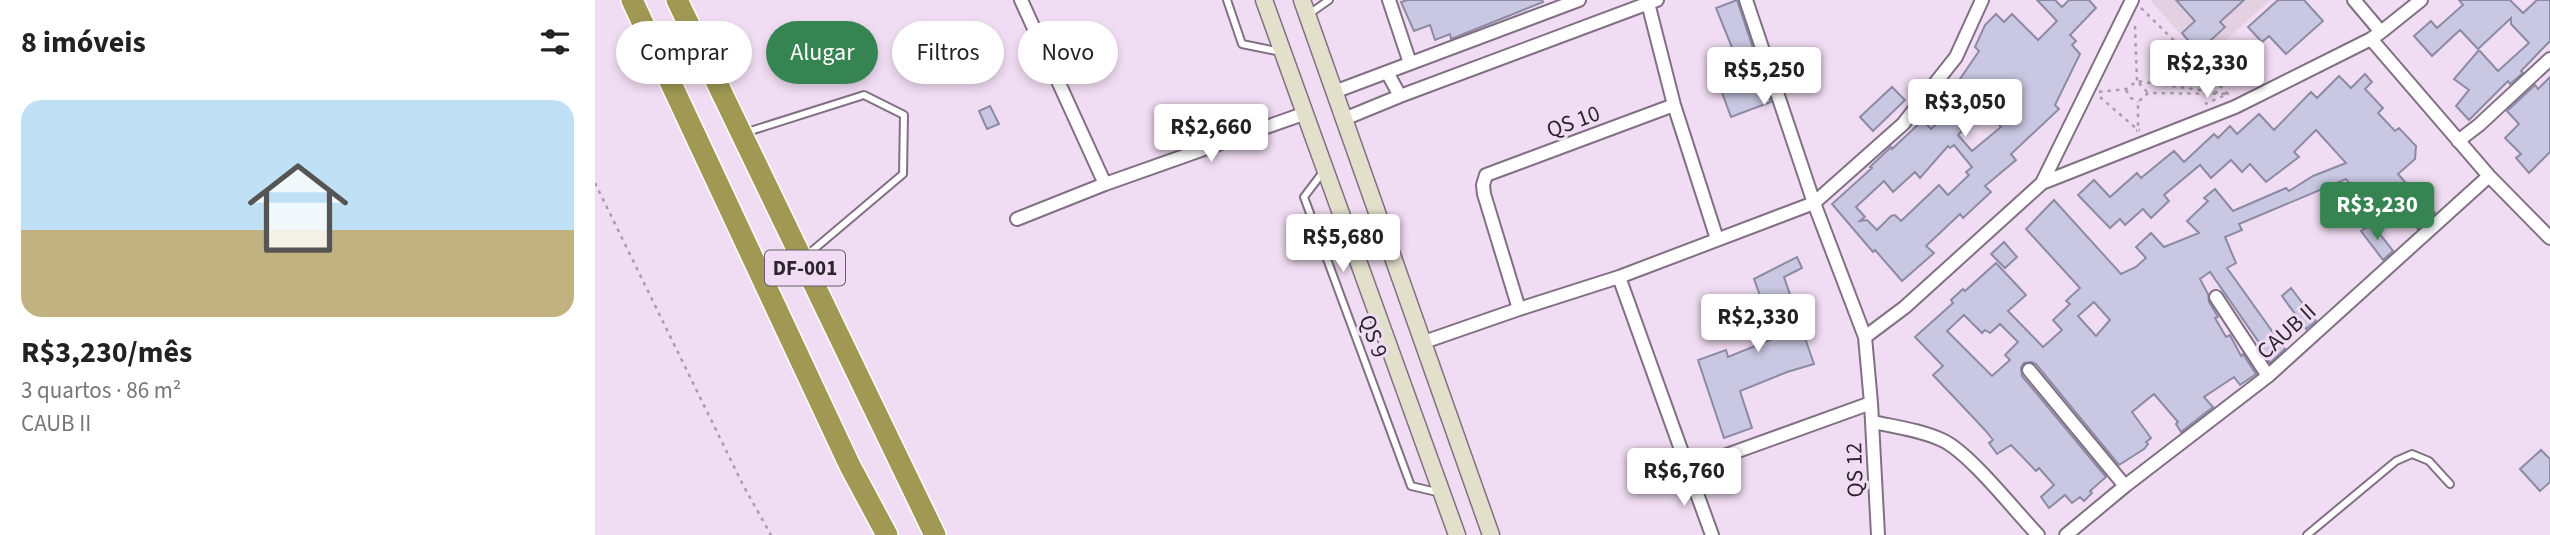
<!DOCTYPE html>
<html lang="pt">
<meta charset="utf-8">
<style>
:root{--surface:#fff;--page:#f6f6f6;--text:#222;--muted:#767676;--accent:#378453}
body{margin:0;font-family:"Source Sans 3",sans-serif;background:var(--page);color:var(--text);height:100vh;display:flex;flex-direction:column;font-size:26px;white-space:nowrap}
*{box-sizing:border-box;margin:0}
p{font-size:23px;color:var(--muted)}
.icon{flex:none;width:38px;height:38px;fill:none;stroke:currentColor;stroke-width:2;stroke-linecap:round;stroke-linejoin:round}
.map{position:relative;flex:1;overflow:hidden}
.side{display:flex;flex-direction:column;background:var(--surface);width:595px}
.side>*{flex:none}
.hud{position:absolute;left:21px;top:21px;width:665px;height:63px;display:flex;gap:14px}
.price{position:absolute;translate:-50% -60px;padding:0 16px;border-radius:7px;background:#fff;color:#222;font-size:23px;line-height:46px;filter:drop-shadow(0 2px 4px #0008)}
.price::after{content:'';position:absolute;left:50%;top:42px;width:21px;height:16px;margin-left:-10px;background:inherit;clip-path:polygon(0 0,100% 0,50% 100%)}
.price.current{background:var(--accent);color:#fff}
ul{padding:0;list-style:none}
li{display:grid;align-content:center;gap:14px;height:371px;padding:0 21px}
li span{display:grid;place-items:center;height:217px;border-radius:21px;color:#555}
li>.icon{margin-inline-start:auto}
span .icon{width:126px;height:126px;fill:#fffc;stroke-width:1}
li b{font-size:30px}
h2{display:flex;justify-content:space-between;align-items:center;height:84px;padding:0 21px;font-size:30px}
.chip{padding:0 24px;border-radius:32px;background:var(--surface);box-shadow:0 4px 10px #0003;font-size:24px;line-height:63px}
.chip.current{background:var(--accent);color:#fff}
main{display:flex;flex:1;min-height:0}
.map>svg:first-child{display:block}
.education{fill:#e3d0e1}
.building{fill:#c9c7e1;stroke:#8d8ba4;stroke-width:2;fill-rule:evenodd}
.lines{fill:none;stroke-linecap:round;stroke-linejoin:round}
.lane-casing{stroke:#817083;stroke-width:10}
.street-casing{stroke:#817083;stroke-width:16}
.secondary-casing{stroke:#817083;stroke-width:19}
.highway-casing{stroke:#fff;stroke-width:24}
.path{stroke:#aa9bac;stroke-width:2.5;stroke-dasharray:3.5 5;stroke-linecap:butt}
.lane{stroke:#fff;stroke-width:6}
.street{stroke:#fff;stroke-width:12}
.secondary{stroke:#e2e0cb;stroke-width:16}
.highway{stroke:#a09853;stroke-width:21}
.labels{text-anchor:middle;stroke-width:6;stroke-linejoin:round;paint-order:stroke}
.shield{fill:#f1ddf3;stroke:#675c68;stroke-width:2}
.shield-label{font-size:21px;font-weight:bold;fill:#2c252d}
.street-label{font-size:23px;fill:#2c252d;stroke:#f1ddf3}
</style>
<main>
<section class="side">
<h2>8 imóveis<svg class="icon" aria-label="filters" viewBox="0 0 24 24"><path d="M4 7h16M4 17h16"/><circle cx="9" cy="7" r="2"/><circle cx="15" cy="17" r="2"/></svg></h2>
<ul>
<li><span style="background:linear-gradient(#bfe0f5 60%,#c2b280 0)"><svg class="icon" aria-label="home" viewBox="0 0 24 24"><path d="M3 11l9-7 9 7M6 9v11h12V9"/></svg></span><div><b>R$3,230/mês</b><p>3 quartos · 86 m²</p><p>CAUB II</p></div></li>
</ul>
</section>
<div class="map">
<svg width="1955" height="535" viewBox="0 0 1955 535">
<rect width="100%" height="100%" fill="#f1ddf3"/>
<path class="education" d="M1555,0H1675L1609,60Z"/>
<path class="building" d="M813,0H947L948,2L856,39L855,34L840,40L835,25L819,31L806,2Z
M1142,0L1176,102L1136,117L1126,90L1151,82L1121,8Z
M1442,0H1460L1467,7L1474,0H1494L1501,8L1475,35L1481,41L1477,45L1485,54L1460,105L1464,109L1416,154L1421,160L1390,186L1396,192L1368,218L1365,214L1331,246L1339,253L1307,281L1280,250L1278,252L1237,204L1277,168L1275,167L1296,147L1297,149L1328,120L1336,129L1359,107L1352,98L1368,82L1365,79L1384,51L1380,47L1390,25L1401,14L1409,22L1417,14L1443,40L1462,21ZM1389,107L1406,127L1377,151L1363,135L1367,131L1365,128ZM1359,145L1377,167L1371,172L1374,175L1353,195L1344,185L1306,221L1300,215L1296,216L1282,230L1272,220L1265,221L1270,217L1261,207L1289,181L1298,192L1320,172L1325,178L1353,146L1355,148Z
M1581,0H1649L1625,22L1630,27L1616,40L1623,48L1610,60L1587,33L1600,21Z
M1683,0H1709L1728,21L1691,54L1674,36L1667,42L1653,27Z
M1864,0H1915L1928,13L1942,0H1955V41L1926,71L1928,73L1915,84L1913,81L1874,120L1861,106L1874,90L1859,79L1884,50L1903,71L1934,43L1916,24V18L1883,49L1865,30L1837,56L1819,36L1836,21L1842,28L1868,5Z
M1770,74L1777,82L1770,89L1788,108L1783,113L1800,131L1804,128L1821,146L1820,159L1803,174L1833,208L1834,207L1840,213L1823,229L1800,202L1783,217L1751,179L1644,224L1647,230L1630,237L1641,263L1632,268L1690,349L1675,363L1663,346L1665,344L1615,272L1605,279L1613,294L1614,302L1623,317L1620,318L1631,337L1635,335L1646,356L1648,354L1661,374L1645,385L1639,377L1609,397L1618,407L1586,432L1581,424L1583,422L1559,394L1537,412L1556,438L1551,442L1553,444L1549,449L1524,465L1441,364L1436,362L1429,363L1426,368L1427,376L1511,477L1495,491L1497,493L1489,501L1485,497L1477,503L1470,495L1454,508L1446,497L1459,485L1444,468L1441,471L1416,445L1402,454L1394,443L1398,440L1390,430L1338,375L1348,366L1320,337L1358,303L1356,300L1368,289L1370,291L1401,263L1431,295L1413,311L1448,347L1467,330L1458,320L1475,304L1471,301L1485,288L1431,229L1459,200L1526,274L1541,267L1551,258L1541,247L1556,233L1569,247L1604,233L1592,221L1613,201L1609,198L1620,189L1638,211L1691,188L1694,191L1718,176L1751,163L1721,130L1699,152L1704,157L1671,182L1655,164L1647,172L1636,160L1616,178L1605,165L1569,195L1574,201L1556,218L1548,209L1530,225L1525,219L1515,228L1483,195L1499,180L1515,197L1542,173L1546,178L1579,151L1589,162L1619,134L1623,138L1635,126L1642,134L1664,114L1679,130L1716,92L1722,98L1744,76L1756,88ZM1499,302L1515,320L1501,336L1483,316ZM1369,315L1387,333L1390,330L1395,333L1405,324L1423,342L1410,355L1415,360L1397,376L1352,331Z
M1955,77V152L1934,173L1921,158L1926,154L1910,138L1924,124L1912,111L1940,85L1943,89Z
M1297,87L1310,100L1278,131L1265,117Z
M395,106L404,124L392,129L384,111Z
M1777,224L1798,251L1788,260L1766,231Z
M1409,242L1422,257L1410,268L1396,254Z
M1202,257L1207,268L1189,277L1219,364L1192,372L1145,391L1157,428L1129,438L1103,360L1131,350L1133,357L1180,338L1159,279Z
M1696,288L1721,321L1711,329L1687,296Z
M1946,450L1955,459V482L1945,491L1925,469Z"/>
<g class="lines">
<defs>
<path id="lane" d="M632,0L647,44L686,52
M714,14L734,0
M149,133L269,95L309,115L308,174L211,256
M728,172L709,197L816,486L846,493
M1712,535L1801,461L1817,454L1834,461L1855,484"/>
<path id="street" d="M426,0L510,184
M794,0L815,63
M1759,0L1786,32L1826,0
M1053,3L1079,105L1122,239
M792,72L805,96
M739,92L984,0
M749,119L805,96L1062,0
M1863,141L1884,125L1955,59
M1894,176L1955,238
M1447,183L1640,107L1776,39L1786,32
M422,219L510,184L711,113
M1024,277L1093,469L1276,403L1270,337L1219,203L1151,0
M1621,297L1673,376
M924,309L889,194L888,185L891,175L1079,105
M1270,337L1310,307L1447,183L1537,0
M829,342L924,309L1024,277L1219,203L1308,124L1361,57L1387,0
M1434,370L1530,486
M1276,403L1283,535
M1278,422C1301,427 1325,430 1347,440C1374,452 1420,511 1443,535
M1093,469L1117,535
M1471,535L1530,486L1673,376L1894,176L1776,39"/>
<path id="secondary" d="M669,0L862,535
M707,0L896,535"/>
<path id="highway" d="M37,0L255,466L292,535
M82,0L340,535"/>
</defs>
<use href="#lane" class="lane-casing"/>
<use href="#street" class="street-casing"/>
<use href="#secondary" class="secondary-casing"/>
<use href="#highway" class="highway-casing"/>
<path class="path" d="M1546,8L1633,94L1610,104
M1540,26L1542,81
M1544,83L1553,93
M1531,90L1536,98L1543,102
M1504,92L1531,89L1542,81L1633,94L1553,93L1543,102V130L1541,131
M1505,97L1543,130H1545
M0,183L148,485L176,535"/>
<use href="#lane" class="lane"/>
<use href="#street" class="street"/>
<use href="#secondary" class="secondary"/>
<use href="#highway" class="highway"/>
</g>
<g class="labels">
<rect class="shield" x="170" y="250.5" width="80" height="35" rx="5"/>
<g class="shield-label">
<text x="210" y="275">DF-001</text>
</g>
<g class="street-label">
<text transform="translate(978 121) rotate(-20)" y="8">QS 10</text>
<text transform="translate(1691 331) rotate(-42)" y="8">CAUB II</text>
<text transform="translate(779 336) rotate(70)" y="8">QS 9</text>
<text transform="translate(1259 470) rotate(-92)" y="8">QS 12</text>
</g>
</g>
</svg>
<b class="price" style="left:1612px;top:100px">R$2,330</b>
<b class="price" style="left:1169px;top:107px">R$5,250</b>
<b class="price" style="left:1370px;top:139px">R$3,050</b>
<b class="price" style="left:616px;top:164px">R$2,660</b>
<b class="price current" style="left:1782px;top:242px">R$3,230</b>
<b class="price" style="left:748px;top:274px">R$5,680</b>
<b class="price" style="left:1163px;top:354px">R$2,330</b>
<b class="price" style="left:1089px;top:508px">R$6,760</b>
<div class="hud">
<a class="chip">Comprar</a>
<a class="chip current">Alugar</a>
<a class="chip">Filtros</a>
<a class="chip">Novo</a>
</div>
</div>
</main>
